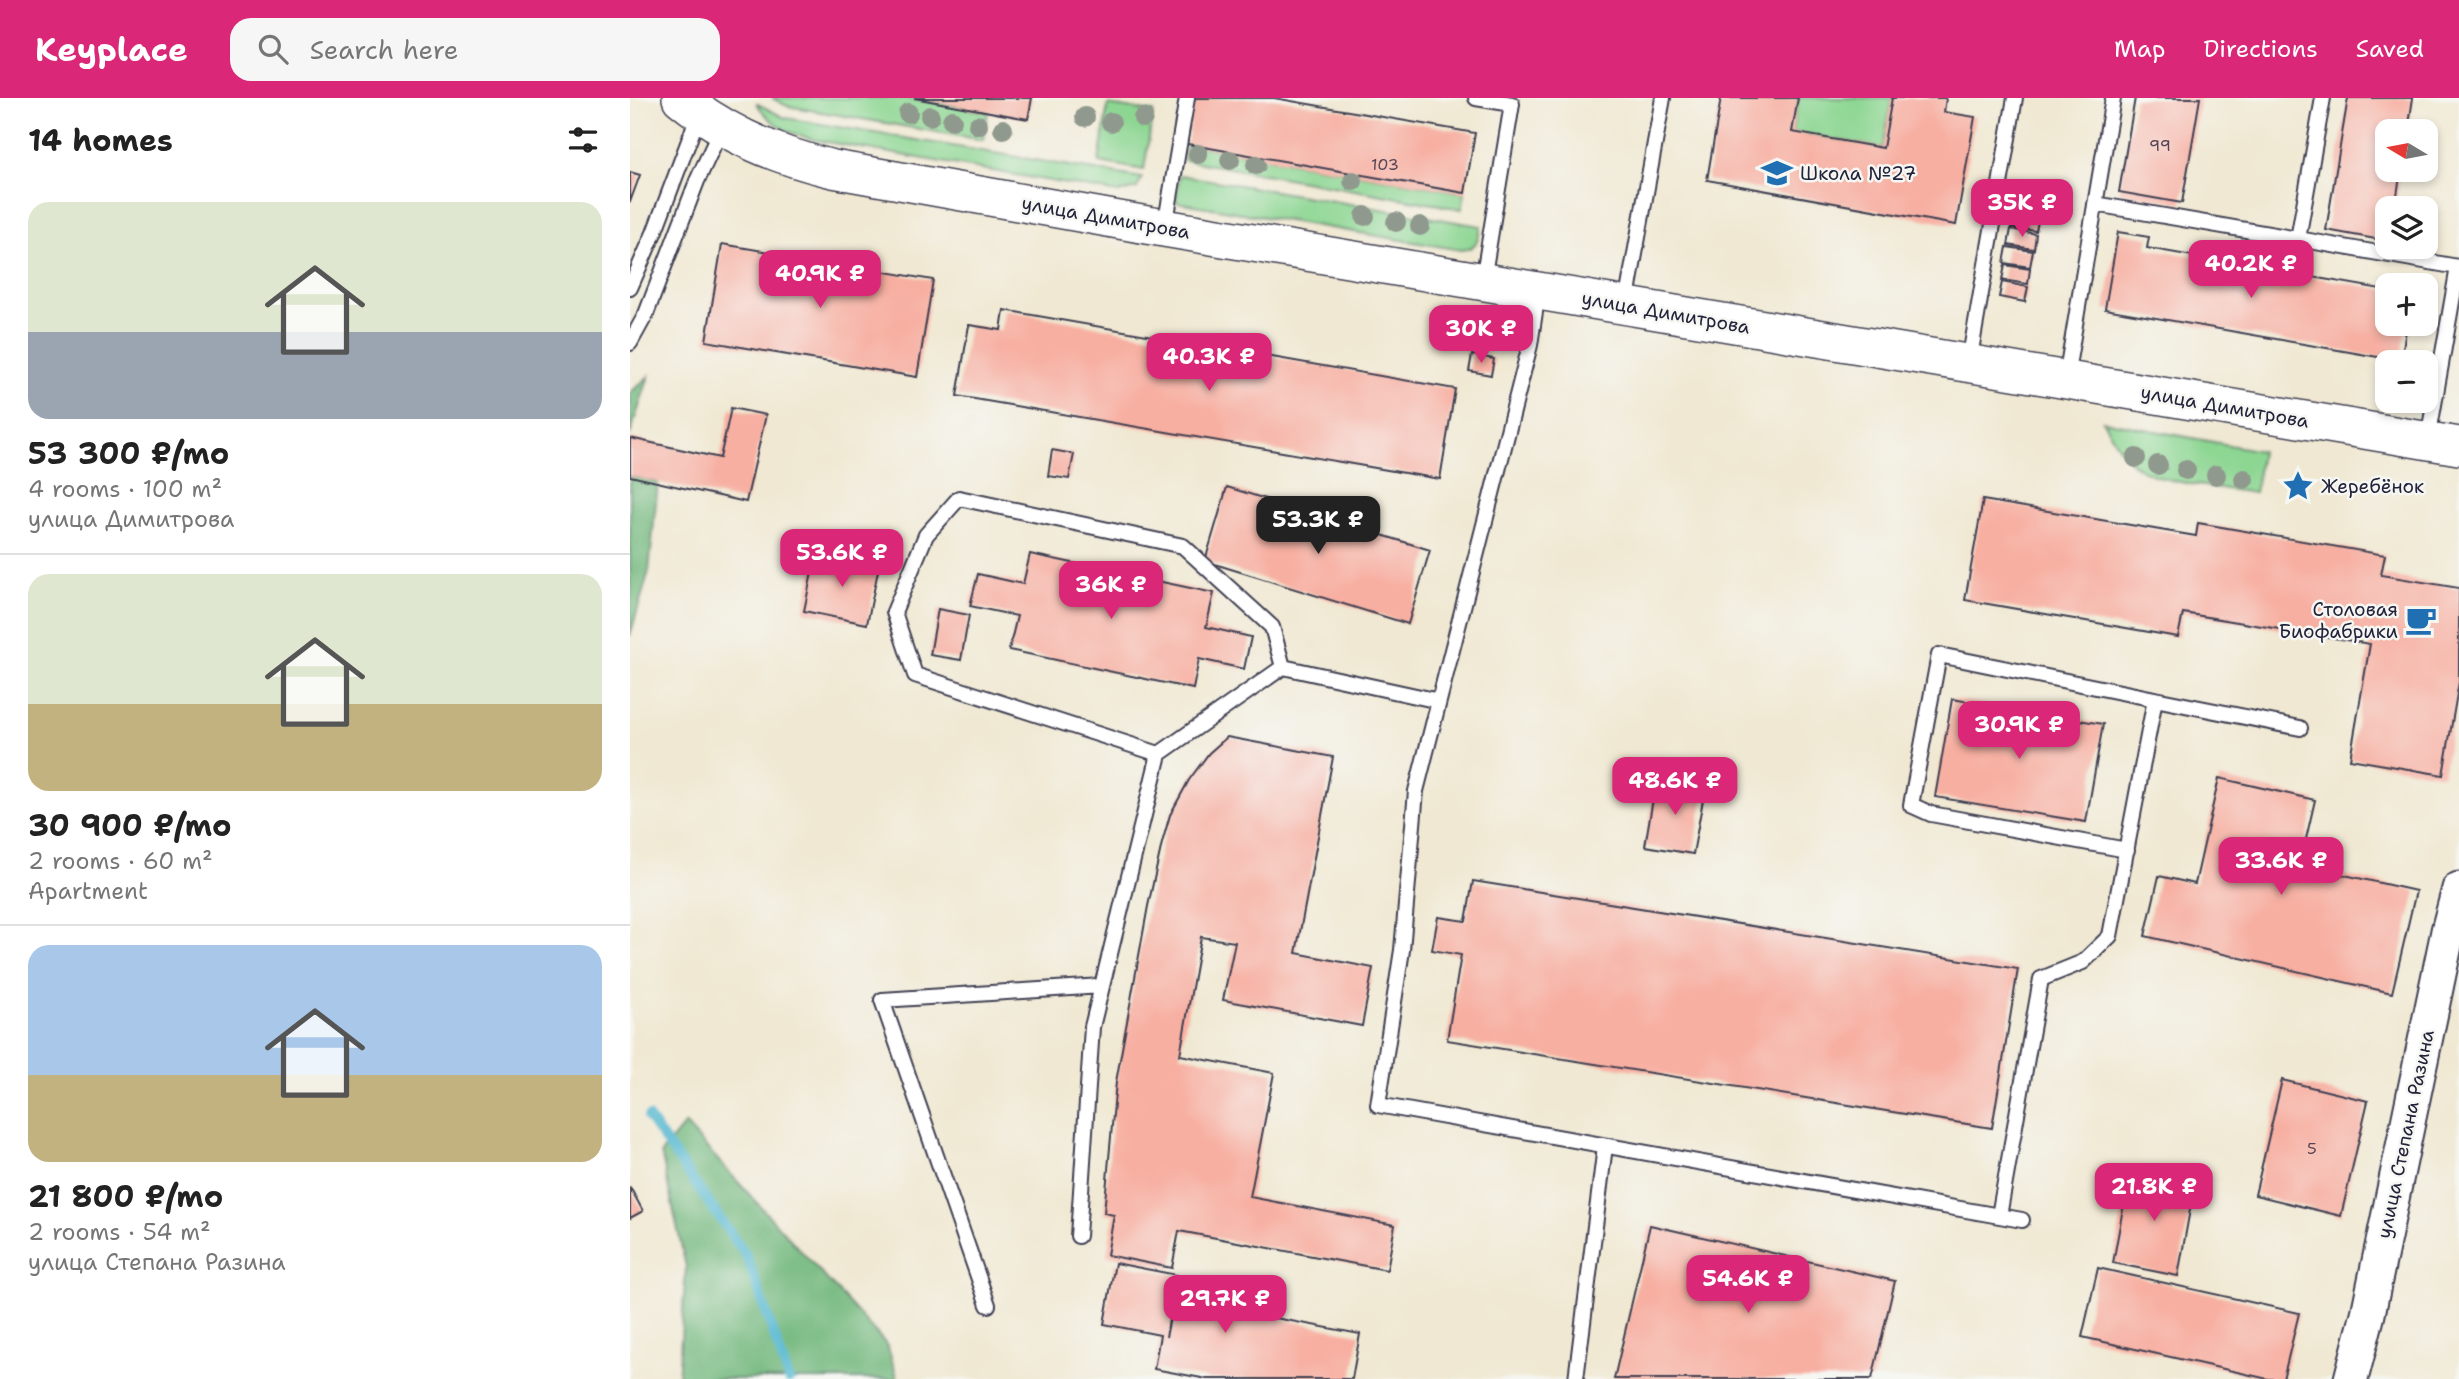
<!DOCTYPE html>
<meta charset="utf-8">
<style>
:root{--surface:#fff;--page:#f6f6f6;--text:#222;--muted:#767676;--line:#e0e0e0;--accent:#db2777}
body{margin:0;font-family:"Shantell Sans",sans-serif;background:var(--page);color:var(--text);height:100vh;display:flex;flex-direction:column;font-size:26px;white-space:nowrap}
*{box-sizing:border-box;margin:0}
p{font-size:23px;color:var(--muted)}
.icon{flex:none;width:38px;height:38px;fill:none;stroke:currentColor;stroke-width:2;stroke-linecap:round;stroke-linejoin:round}
.map{position:relative;flex:1;overflow:hidden}
.drawer{display:flex;flex-direction:column;background:var(--surface);width:630px}
.drawer>*{flex:none}
.needle{width:46px;rotate:280deg}
.fabs{position:absolute;left:1745px;top:21px;display:grid;gap:14px}
.fabs a{display:grid;place-items:center;width:63px;height:63px;border-radius:14px;background:var(--surface);box-shadow:0 4px 10px #0003;font-size:35px}
.price{position:absolute;translate:-50% -60px;padding:0 16px;border-radius:14px;background:var(--accent);color:#fff;font-size:23px;line-height:46px;filter:drop-shadow(0 2px 4px #0008)}
.price::after{content:'';position:absolute;left:50%;top:42px;width:21px;height:16px;margin-left:-10px;background:inherit;clip-path:polygon(0 0,100% 0,50% 100%)}
.price.selected{background:#222;color:#fff}
ul{padding:0;list-style:none}
li{display:grid;align-content:center;gap:14px;height:371px;padding:0 28px}
li+li{border-top:2px solid var(--line)}
li span{display:grid;place-items:center;height:217px;border-radius:21px;color:#555}
li>.icon{margin-inline-start:auto}
span .icon{width:126px;height:126px;fill:#fffc;stroke-width:1}
li b{font-size:30px}
h2{display:flex;justify-content:space-between;align-items:center;height:84px;padding:0 28px;font-size:30px}
header{display:flex;align-items:center;gap:42px;box-sizing:border-box;height:98px;padding:0 35px;background:var(--accent);color:#fff}
header strong{font-size:33px}
nav{display:flex;gap:38px;margin-inline-start:auto;font-size:24px}
.search{width:490px;height:63px;background:var(--page);display:flex;align-items:center;gap:18px;box-sizing:border-box;padding:0 24px;border-radius:21px;color:var(--muted);font-size:26px}
main{display:flex;flex:1;min-height:0}
.map>svg:first-child{display:block}
.green{fill:#8cd692;stroke:#577c66;stroke-width:2}
.forest{fill:#71b77c;stroke:#4a6c5c;stroke-width:2}
.lines{fill:none;stroke-linecap:round;stroke-linejoin:round}
.stream{stroke:#50b6cf;stroke-width:10}
.building{fill:#f7afa1}
.service-casing{stroke:#414052;stroke-width:18}
.tertiary-casing{stroke:#414052;stroke-width:37}
.secondary-casing{stroke:#414052;stroke-width:40}
.service{stroke:#fff;stroke-width:14}
.tertiary{stroke:#fff;stroke-width:33}
.secondary{stroke:#fff;stroke-width:37}
.tree{fill:#90998d}
.labels{text-anchor:middle;stroke-width:5;stroke-linejoin:round;paint-order:stroke}
.number-label{font-size:16px;fill:#574554}
.poi-label{font-size:19px;fill:#22223b;stroke:#f6f6f2;text-anchor:start}
.street-label{font-size:19px;fill:#22223b;stroke:#f6f6f2}
</style>
<header>
<strong>Keyplace</strong>
<div class="search"><svg class="icon" aria-label="search" viewBox="0 0 24 24"><circle cx="10" cy="10" r="6"/><path d="M15 15l6 6"/></svg>Search here</div>
<nav><a>Map</a><a>Directions</a><a>Saved</a></nav>
</header>
<main>
<section class="drawer">
<h2>14 homes<svg class="icon" aria-label="filters" viewBox="0 0 24 24"><path d="M4 7h16M4 17h16"/><circle cx="9" cy="7" r="2"/><circle cx="15" cy="17" r="2"/></svg></h2>
<ul>
<li><span style="background:linear-gradient(#dfe7d0 60%,#9aa5b1 0)"><svg class="icon" aria-label="home" viewBox="0 0 24 24"><path d="M3 11l9-7 9 7M6 9v11h12V9"/></svg></span><div><b>53 300 ₽/mo</b><p>4 rooms · 100 m²</p><p>улица Димитрова</p></div></li>
<li><span style="background:linear-gradient(#dfe7d0 60%,#c2b280 0)"><svg class="icon" aria-label="home" viewBox="0 0 24 24"><path d="M3 11l9-7 9 7M6 9v11h12V9"/></svg></span><div><b>30 900 ₽/mo</b><p>2 rooms · 60 m²</p><p>Apartment</p></div></li>
<li><span style="background:linear-gradient(#a9c7e8 60%,#c2b280 0)"><svg class="icon" aria-label="home" viewBox="0 0 24 24"><path d="M3 11l9-7 9 7M6 9v11h12V9"/></svg></span><div><b>21 800 ₽/mo</b><p>2 rooms · 54 m²</p><p>улица Степана Разина</p></div></li>
</ul>
</section>
<div class="map">
<svg width="1829" height="1281" viewBox="0 0 1829 1281">
<rect width="100%" height="100%" fill="#f6f6f2"/>
<filter id="ink" filterUnits="userSpaceOnUse"><feTurbulence type="fractalNoise" baseFrequency=".0143" numOctaves="2"/><feDisplacementMap in="SourceGraphic" scale="14" xChannelSelector="R" yChannelSelector="G"/><feConvolveMatrix kernelMatrix="1 2 1 2 8 2 1 2 1" color-interpolation-filters="sRGB"/></filter>
<filter id="wash" filterUnits="userSpaceOnUse"><feTurbulence type="fractalNoise" baseFrequency=".00686" numOctaves="4" result="noise"/><feDisplacementMap in="SourceGraphic" scale="28" xChannelSelector="R" yChannelSelector="G"/><feGaussianBlur stdDeviation="1.57" result="paint"/><feColorMatrix in="noise" values="0 0 0 0 0 0 0 0 0 0 0 0 0 0 0 0 0 1.4 0 .05"/><feComposite in="paint" operator="in"/></filter>
<g filter="url(#wash)">
<rect width="100%" height="100%" fill="#f0e8d2"/>
<path class="green" d="M142,0H276L358,14L353,42L157,8Z
M1168,0H1262L1253,50L1162,34Z
M126,5L155,20L512,80L507,90L489,95L186,42C158,35 143,29 126,5Z
M478,7L523,14L514,72L469,64Z
M557,46L835,95L832,111L554,62Z
M550,77L851,128C848,142 847,151 831,152L546,104Z
M1473,323L1631,353L1625,395C1596,390 1532,386 1509,370C1492,359 1483,340 1473,323Z"/>
<path class="forest" d="M19,278L0,337V295Z
M0,378L28,384L19,473L0,538Z
M55,1026L257,1247L268,1281H48L56,1169L31,1055Z"/>
<g class="lines">
<path class="stream" d="M18,1019L117,1159L159,1281"/>
</g>
<g id="blocks">
<path class="building" d="M284,0H402L398,21Z
M564,0H644L845,35L835,95L557,46Z
M1091,0H1168L1162,34L1253,50L1262,0H1316L1314,14L1345,19L1326,127L1077,82Z
M1505,0H1570L1552,105L1489,94Z
M1718,0H1783L1778,33H1757V72H1771L1765,110H1757V143L1696,132Z
M0,74L10,77L0,104Z
M1387,90L1414,95L1411,111L1384,107Z
M1384,108L1410,113L1406,133L1381,129Z
M1381,131L1406,136L1404,151L1378,147Z
M1488,134L1519,139L1517,150L1757,192V226H1777L1771,263L1475,211Z
M92,146L303,182L287,279L76,243Z
M1377,149L1403,153L1400,169L1374,165Z
M1375,167L1400,171L1398,186L1372,182Z
M1372,184L1398,189L1395,204L1369,199Z
M374,212L825,291L810,381L327,298L339,227L371,232Z
M842,257L864,261L861,277L839,273Z
M101,310L136,317L116,404L0,378V340L90,360Z
M422,352L444,356L439,381L418,378Z
M597,389L800,452L778,526L575,463Z
M1353,402L1566,438L1568,425L1755,457L1751,477L1829,490V584L1813,677L1720,661L1740,546L1553,515L1548,539L1335,502Z
M186,455L249,468L237,526L174,513Z
M400,456L584,495L576,529L621,539L614,571L569,561L563,591L379,552L387,518L340,508L348,476L393,486Z
M308,511L339,517L331,562L300,557Z
M1322,601L1473,626L1456,724L1305,699Z
M597,639L703,659L666,855L743,870L732,928L593,902L605,844L571,839L550,957L644,975L620,1099L765,1127L757,1172L549,1133L542,1170L477,1157L484,1117L474,1115L486,984L518,808L532,745L540,717L559,682L579,655Z
M1589,680L1685,702L1670,767L1786,793L1762,895L1515,838L1529,778L1565,786Z
M1026,683L1075,691L1063,756L1015,748Z
M843,783L1388,871L1362,1030L817,942L831,857L802,852L808,819L836,823Z
M1652,982L1738,1003L1711,1118L1625,1097Z
M1500,1072L1565,1084L1548,1178L1483,1165Z
M0,1089L13,1113L0,1120Z
M1020,1127L1265,1183L1242,1281H984Z
M485,1165L547,1177L536,1239L544,1201L730,1236L722,1281H577L524,1271L530,1237L474,1226Z
M1468,1170L1669,1215L1653,1281H1638L1452,1239Z"/>
</g>
</g>
<g filter="url(#ink)">
<use href="#blocks" fill-opacity="0" stroke="#414052" stroke-width="2"/>
<g class="lines">
<defs>
<path id="service" d="M846,0L882,6L853,182
M1693,0L1668,141L1828,169L1798,341
M1465,106L1668,141
M535,129L557,0
M0,190L24,135L69,16
M908,194L900,247L786,693L772,852L748,1007L1392,1122
M996,206L1033,0
M0,245L16,216L67,83L92,29
M1339,264L1385,0
M1436,280L1483,0
M653,569L642,529L553,448L329,400L296,437L264,514L285,577L529,656L653,569L809,603
M1497,752L1301,716L1281,707L1309,557L1525,601
M1369,1118L1411,881L1453,864L1480,838L1525,601L1670,630
M448,1138L462,929L529,656
M358,1207L252,902L472,888
M946,1281L975,1048"/>
<path id="tertiary" d="M1721,1281L1738,1216L1818,833L1829,791"/>
<path id="secondary" d="M51,0C95,36 147,58 203,71L534,130L1829,348"/>
</defs>
<use href="#service" class="service-casing"/>
<use href="#tertiary" class="tertiary-casing"/>
<use href="#secondary" class="secondary-casing"/>
<use href="#service" class="service"/>
<use href="#tertiary" class="tertiary"/>
<use href="#secondary" class="secondary"/>
</g>
<g class="tree">
<circle cx="278" cy="15" r="10"/>
<circle cx="300" cy="18" r="10"/>
<circle cx="455" cy="19" r="10"/>
<circle cx="513" cy="20" r="10"/>
<circle cx="322" cy="22" r="10"/>
<circle cx="481" cy="24" r="10"/>
<circle cx="348" cy="27" r="10"/>
<circle cx="373" cy="31" r="10"/>
<circle cx="568" cy="56" r="10"/>
<circle cx="600" cy="62" r="10"/>
<circle cx="626" cy="67" r="10"/>
<circle cx="723" cy="83" r="10"/>
<circle cx="735" cy="118" r="10"/>
<circle cx="766" cy="124" r="10"/>
<circle cx="790" cy="128" r="10"/>
<circle cx="1506" cy="360" r="10"/>
<circle cx="1528" cy="367" r="10"/>
<circle cx="1556" cy="372" r="10"/>
<circle cx="1586" cy="377" r="10"/>
<circle cx="1614" cy="381" r="10"/>
</g>
</g>
<defs>
<symbol id="school-bare" viewBox="-9 -9 18 18"><path d="M0-5L7-2L0 1L-7-2ZM-4 1L0 2.5L4 1V4Q0 6-4 4Z" fill="#1f6fb2" stroke="#f6f6f2" stroke-width="2.5" paint-order="stroke"/></symbol>
<symbol id="sight-bare" viewBox="-9 -9 18 18"><path d="M0-6L1.8-2.2L6-1.7L2.9 1.2L3.7 5.4L0 3.3L-3.7 5.4L-2.9 1.2L-6-1.7L-1.8-2.2Z" fill="#1f6fb2" stroke="#f6f6f2" stroke-width="2.5" paint-order="stroke"/></symbol>
<symbol id="cafe-bare" viewBox="-9 -9 18 18"><path d="M-5.5-4.5H6V0H3Q3 3.5 0 3.5H-2.5Q-5.5 3.5-5.5 0ZM3-3.2v2h1.7v-2ZM-6 4.5H4V6H-6Z" fill="#1f6fb2" stroke="#f6f6f2" stroke-width="2.5" paint-order="stroke"/></symbol>
</defs>
<g fill-rule="evenodd">
<use href="#school-bare" x="1125" y="53" width="44" height="44"/>
<use href="#sight-bare" x="1646" y="366" width="44" height="44"/>
<use href="#cafe-bare" x="1769" y="500" width="44" height="44"/>
</g>
<g class="labels">
<g class="number-label">
<text x="1530" y="53">99</text>
<text x="755" y="72">103</text>
<text x="1682" y="1056">5</text>
</g>
<g class="poi-label">
<text x="1170" y="82">Школа №27</text>
<text x="1691" y="395">Жеребёнок</text>
<text x="1768" y="518" text-anchor="end">Столовая<tspan x="1768" dy="22">Биофабрики</tspan></text>
</g>
<g class="street-label">
<text transform="translate(476 119) rotate(10)" y="7">улица Димитрова</text>
<text transform="translate(1036 214) rotate(10)" y="7">улица Димитрова</text>
<text transform="translate(1595 308) rotate(10)" y="7">улица Димитрова</text>
<text transform="translate(1775 1036) rotate(-78)" y="7">улица Степана Разина</text>
</g>
</g>
</svg>
<div class="fabs">
<a><svg class="needle" viewBox="-14 -14 28 28"><path d="M0-13l5 13h-10z" fill="#e53935"/><path d="M0 13l5-13h-10z" fill="#767676"/></svg></a>
<a><svg class="icon" aria-label="layers" viewBox="0 0 24 24"><path d="M12 4l9 5-9 5-9-5zM3 14l9 5 9-5"/></svg></a>
<a>+</a>
<a>−</a>
</div>
<b class="price" style="left:1392px;top:141px">35K ₽</b>
<b class="price" style="left:1621px;top:202px">40.2K ₽</b>
<b class="price" style="left:190px;top:212px">40.9K ₽</b>
<b class="price" style="left:851px;top:267px">30K ₽</b>
<b class="price" style="left:579px;top:295px">40.3K ₽</b>
<b class="price selected" style="left:688px;top:458px">53.3K ₽</b>
<b class="price" style="left:212px;top:491px">53.6K ₽</b>
<b class="price" style="left:481px;top:523px">36K ₽</b>
<b class="price" style="left:1389px;top:663px">30.9K ₽</b>
<b class="price" style="left:1045px;top:719px">48.6K ₽</b>
<b class="price" style="left:1651px;top:799px">33.6K ₽</b>
<b class="price" style="left:1524px;top:1125px">21.8K ₽</b>
<b class="price" style="left:1118px;top:1217px">54.6K ₽</b>
<b class="price" style="left:595px;top:1237px">29.7K ₽</b>
</div>
</main>
